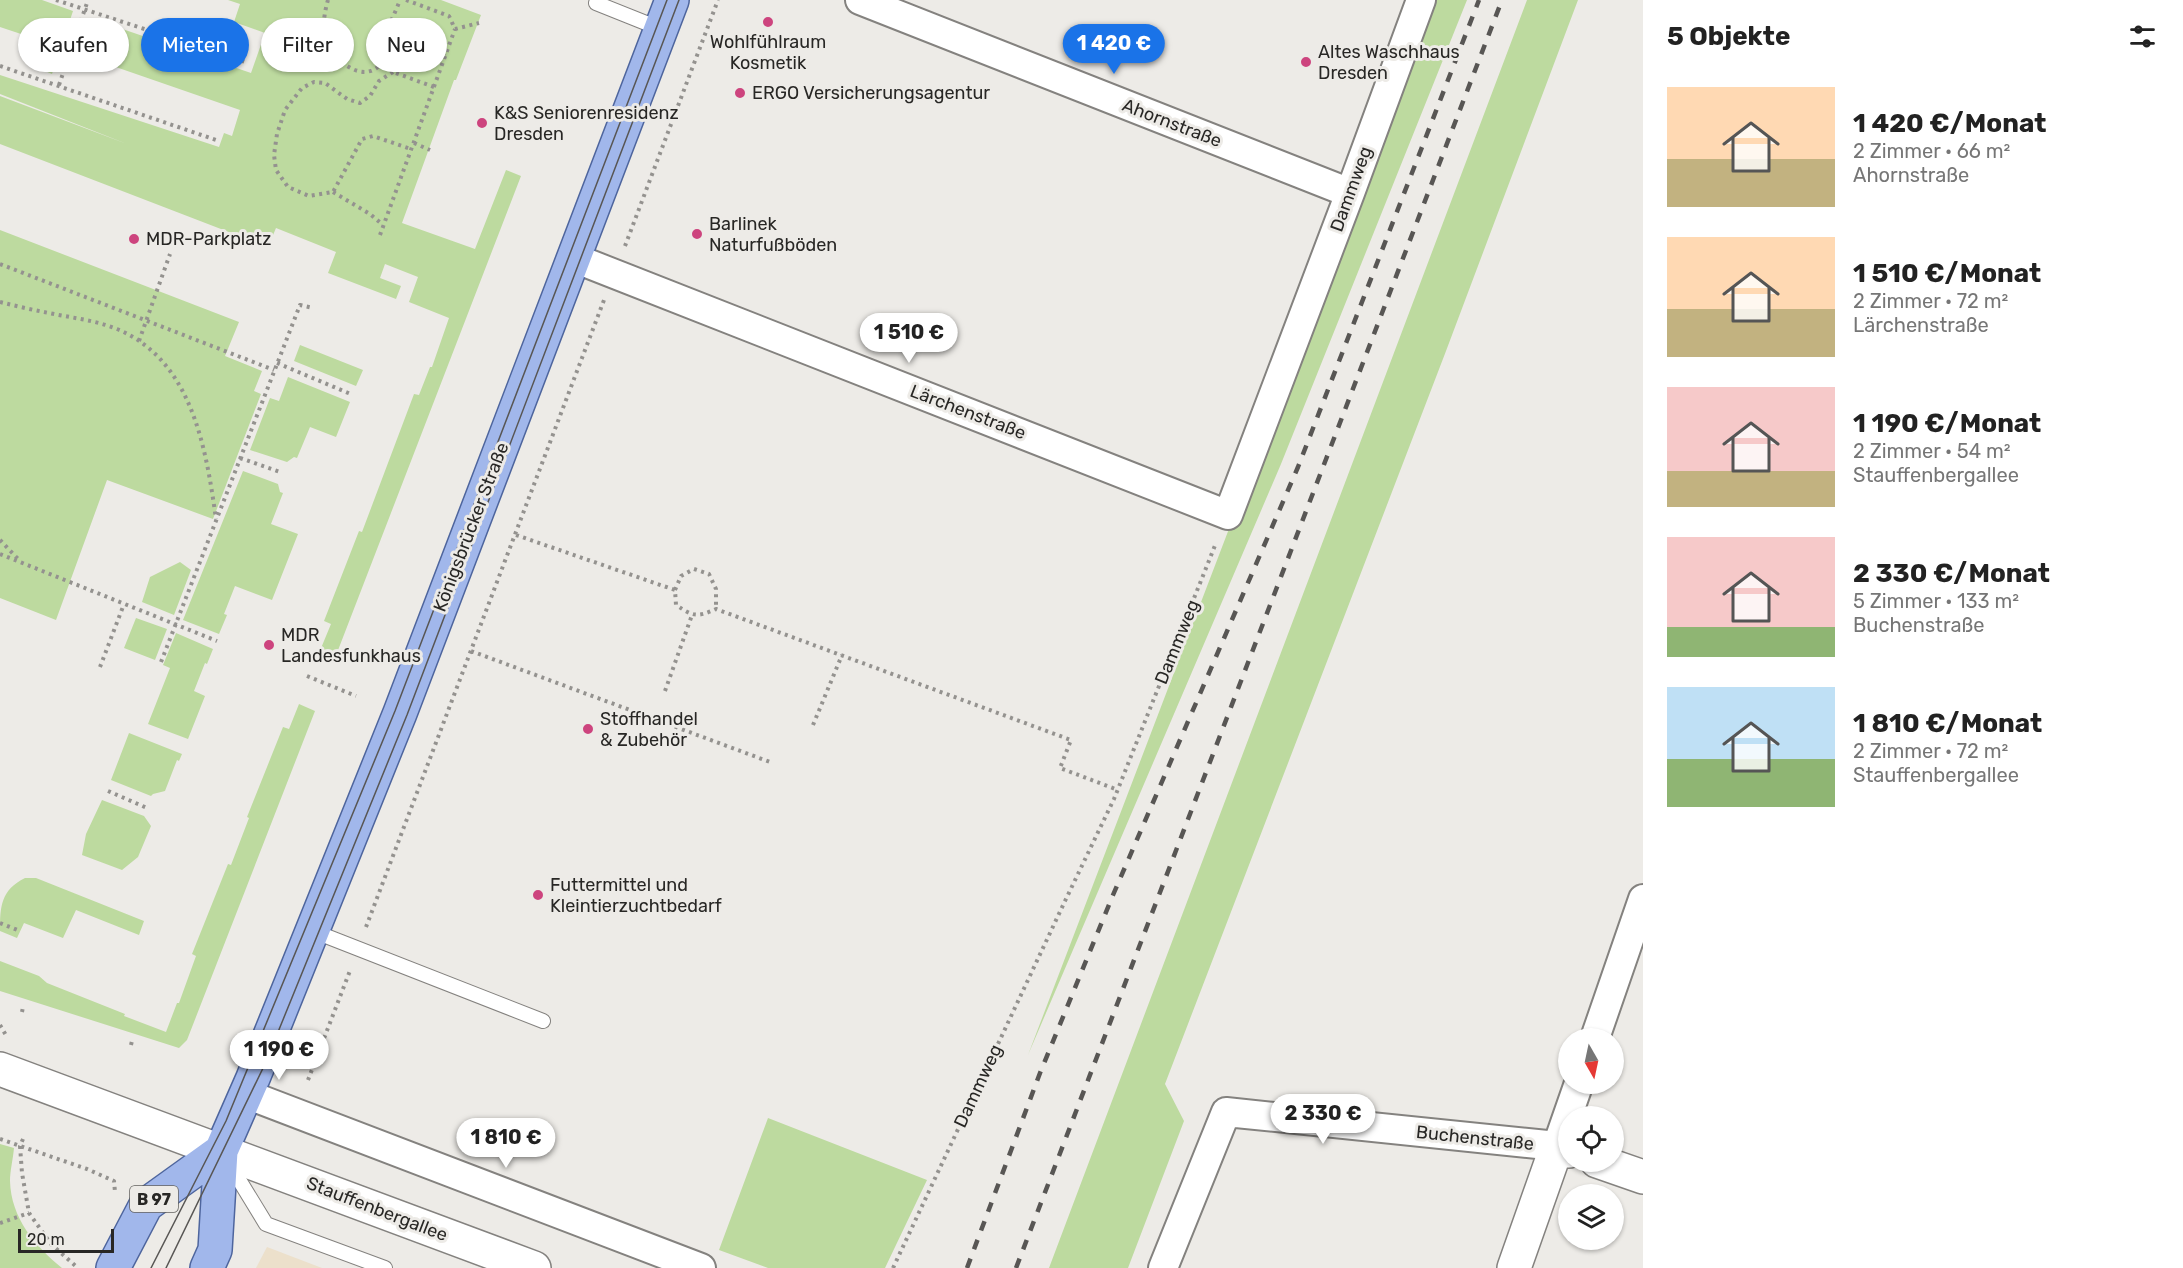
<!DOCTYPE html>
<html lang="de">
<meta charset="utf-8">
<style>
:root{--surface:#fff;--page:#f2f2f2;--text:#222;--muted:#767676;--accent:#1a73e8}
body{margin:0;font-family:Rubik,sans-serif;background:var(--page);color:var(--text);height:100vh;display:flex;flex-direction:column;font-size:22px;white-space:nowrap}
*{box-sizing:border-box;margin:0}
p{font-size:20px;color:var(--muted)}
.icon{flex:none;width:33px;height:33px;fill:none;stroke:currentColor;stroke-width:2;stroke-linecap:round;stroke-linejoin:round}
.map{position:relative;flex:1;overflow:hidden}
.drawer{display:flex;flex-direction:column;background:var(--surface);width:540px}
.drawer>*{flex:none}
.guide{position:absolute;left:18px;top:18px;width:570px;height:54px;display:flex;gap:12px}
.needle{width:39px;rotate:171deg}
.fabs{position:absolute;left:1558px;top:1028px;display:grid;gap:12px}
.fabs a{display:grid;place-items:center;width:66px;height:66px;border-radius:50%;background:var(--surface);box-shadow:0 2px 4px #0004;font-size:30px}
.scale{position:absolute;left:18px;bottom:15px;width:96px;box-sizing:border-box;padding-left:6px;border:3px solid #282725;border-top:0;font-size:16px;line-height:21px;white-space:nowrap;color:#282725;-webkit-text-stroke:4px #edebe7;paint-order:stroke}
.price{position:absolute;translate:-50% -51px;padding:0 14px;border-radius:21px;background:#fff;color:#222;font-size:20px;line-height:39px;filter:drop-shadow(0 2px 3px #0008)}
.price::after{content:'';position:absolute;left:50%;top:36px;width:18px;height:14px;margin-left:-9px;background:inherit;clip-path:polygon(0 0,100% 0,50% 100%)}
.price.current{background:var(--accent);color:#fff}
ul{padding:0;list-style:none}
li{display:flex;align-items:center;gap:18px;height:150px;padding:0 24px}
li span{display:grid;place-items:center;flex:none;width:168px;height:120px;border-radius:0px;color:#555}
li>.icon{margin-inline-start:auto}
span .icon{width:72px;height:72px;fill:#fffc;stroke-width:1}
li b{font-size:26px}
h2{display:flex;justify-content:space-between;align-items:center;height:72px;padding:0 24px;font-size:26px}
.tag{padding:0 21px;border-radius:27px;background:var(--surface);box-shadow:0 2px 4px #0004;font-size:21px;line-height:54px}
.tag.current{background:var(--accent);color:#fff}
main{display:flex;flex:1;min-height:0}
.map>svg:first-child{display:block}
.education{fill:#ece0cb}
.green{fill:#bdda9f}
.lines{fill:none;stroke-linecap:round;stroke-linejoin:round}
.lane-casing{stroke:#84827f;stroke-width:16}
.street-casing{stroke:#84827f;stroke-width:32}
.secondary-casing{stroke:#84827f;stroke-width:36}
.primary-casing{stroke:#4e659d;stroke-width:36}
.path{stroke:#94928f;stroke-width:4;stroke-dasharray:3 4.5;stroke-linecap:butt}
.lane{stroke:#fff;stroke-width:14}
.street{stroke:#fff;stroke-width:28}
.secondary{stroke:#fff;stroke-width:33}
.primary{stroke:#a1b7eb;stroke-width:33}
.tram{stroke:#585654;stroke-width:1.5}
.rail{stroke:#585654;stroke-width:4.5;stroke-dasharray:10 10;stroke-linecap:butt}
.poi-dot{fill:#cd447e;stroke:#edebe7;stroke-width:2}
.labels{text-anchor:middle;stroke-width:6;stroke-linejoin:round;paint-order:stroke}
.shield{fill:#edebe7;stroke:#63625f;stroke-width:1.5}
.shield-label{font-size:16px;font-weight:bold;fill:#282725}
.poi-label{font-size:18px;fill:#282725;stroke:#edebe7;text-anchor:start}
.street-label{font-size:18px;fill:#282725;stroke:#edebe7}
</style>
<main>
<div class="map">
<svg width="1643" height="1268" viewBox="0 0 1643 1268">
<rect width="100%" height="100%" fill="#edebe7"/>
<path class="education" d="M267,1247L322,1268H256Z"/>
<path class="green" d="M0,0H42L73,11L52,74L45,71L54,45L0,27Z
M228,0H441L481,15L456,80H454L402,223L475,249L506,170L521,176L335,658L319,653L331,624L324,621L359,531L362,532L414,394L419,395L430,367H432L449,318L409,302L418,277L385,264L380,278L401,286L396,299L328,273L336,252L276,228L268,247L0,144V96L127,144L0,94V75L219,147L224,133L232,136L240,110L84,56L96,20L251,73L265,33L234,22L240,4Z
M1431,0H1467L1281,464L1028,1055Z
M1527,0H1578L1446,351L1165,1084L1184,1121L1128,1268H1049Z
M0,230L239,322L225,356L262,371L254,391L261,394L213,519L107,480L56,620L0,598Z
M300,345L363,370L356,386L294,361Z
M288,377L350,402L336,437L310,427L297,458L294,457L287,462L250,450L270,398L279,401Z
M243,471L278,484L280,492L283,493L271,524L298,534L272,600L235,586L224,614L227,615L219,634L183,620Z
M180,562L191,570L174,615L142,602L150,577Z
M136,618L167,629L155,660L124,648Z
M176,633L213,649L207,664L205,663L194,691L205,696L188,739L148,724L170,668L163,665Z
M299,704L315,711L187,1040L179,1048L0,991V961L39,976L47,983L125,1014L124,1016L166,1032L177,1003H179L196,956L192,954L228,864L231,865L249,818L247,817L283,727L289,729Z
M129,733L182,754L179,761L177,760L165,791L153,794L151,796L111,780Z
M102,800L144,816L151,826L138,857L122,870L82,855L86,834Z
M25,878H36L144,921L139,935L76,910L63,938L24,923L17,938L0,931C0,906 1,890 25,878Z
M768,1118L927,1180L885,1268H768L719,1250Z
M0,1144L14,1148C13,1159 10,1171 10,1181C11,1218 35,1246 62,1268H0Z"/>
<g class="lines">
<defs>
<path id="lane" d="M596,3L661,29
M313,931L543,1021
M227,1160L266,1224L385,1268"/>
<path id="street" d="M860,0L1350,193
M574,258L1228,515L1350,193L1421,0
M1595,1038L1643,899
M246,1094L701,1268
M1163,1268L1226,1112L1557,1146L1579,1083"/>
<path id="secondary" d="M0,1069L534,1268
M1597,1161L1643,1177
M1514,1268L1557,1146L1569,1151"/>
<path id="primary" d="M113,1268L146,1205L221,1151
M207,1268L215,1250L221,1151L253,1078L400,713L672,0"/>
</defs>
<use href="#lane" class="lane-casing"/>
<use href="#street" class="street-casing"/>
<use href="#secondary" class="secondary-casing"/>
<use href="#primary" class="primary-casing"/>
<path class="path" d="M56,0L245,62
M328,0C325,10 322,26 325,37C331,57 360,85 380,65C387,59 383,51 384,44C386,29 395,14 400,0
M406,0L449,16L455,29L479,23
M0,66L219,141
M393,72L379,81L370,96L360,103L347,99L325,83L314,82L302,88L285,110L277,134L274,155L276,170L288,187L309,196L333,192L362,139L373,136L411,149
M59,85L88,0
M434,87L393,72L404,40L445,56
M414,143L430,150
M333,192L370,214L383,225
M380,235L455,29
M625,246L718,0
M0,264L274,370
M0,302C16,306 33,310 49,313C72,318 95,320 117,329C192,360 206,448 216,519
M139,341L170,254
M277,363L353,395
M240,458L280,472
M516,535L675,590L676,605C693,616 696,618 716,609L1071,740L1060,768L1118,790
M0,540L19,560
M0,554L217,641
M675,590L681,576L694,569L709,574L716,589V609
M471,651L770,762
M161,662L300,305L313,308
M100,667L124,604
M307,676L356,696
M665,691L692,615
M813,725L842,655
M108,791L147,808
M0,923L20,931
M366,927L604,300
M22,1012L23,1007
M0,1025L7,1037
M131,1045L132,1041
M308,1080L351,968
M0,1139L87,1169L114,1181L115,1192
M23,1139L20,1146L22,1173L29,1213L51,1244L78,1268
M0,1223L29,1213
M893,1268L1065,901L1114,799L1216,543"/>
<use href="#lane" class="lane"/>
<use href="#street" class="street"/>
<use href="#secondary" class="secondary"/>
<use href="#primary" class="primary"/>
<path class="tram" d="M151,1268L226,1121L395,711L667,0
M166,1268L265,1064L407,715L679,0"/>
<path class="rail" d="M967,1268L1040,1073L1113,895L1298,467L1479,0
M1016,1268L1502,0"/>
</g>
<g class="poi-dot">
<circle cx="768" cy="22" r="6"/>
<circle cx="1306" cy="62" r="6"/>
<circle cx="740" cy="93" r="6"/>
<circle cx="482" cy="123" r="6"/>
<circle cx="697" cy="234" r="6"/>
<circle cx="134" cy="239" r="6"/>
<circle cx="269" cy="645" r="6"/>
<circle cx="588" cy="729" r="6"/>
<circle cx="538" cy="895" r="6"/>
</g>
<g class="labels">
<rect class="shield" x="130" y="1186" width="48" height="26" rx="4.5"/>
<g class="shield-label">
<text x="154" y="1205">B 97</text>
</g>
<g class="poi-label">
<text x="768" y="48" text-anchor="middle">Wohlfühlraum<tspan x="768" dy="21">Kosmetik</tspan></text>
<text x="1318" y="58">Altes Waschhaus<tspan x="1318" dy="21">Dresden</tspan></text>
<text x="752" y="99">ERGO Versicherungsagentur</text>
<text x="494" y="119">K&amp;S Seniorenresidenz<tspan x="494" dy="21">Dresden</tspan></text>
<text x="709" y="230">Barlinek<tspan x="709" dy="21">Naturfußböden</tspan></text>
<text x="146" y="245">MDR-Parkplatz</text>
<text x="281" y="641">MDR<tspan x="281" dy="21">Landesfunkhaus</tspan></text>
<text x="600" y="725">Stoffhandel<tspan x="600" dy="21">&amp; Zubehör</tspan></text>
<text x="550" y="891">Futtermittel und<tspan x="550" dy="21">Kleintierzuchtbedarf</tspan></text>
</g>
<g class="street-label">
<text transform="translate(1172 123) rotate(21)" y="6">Ahornstraße</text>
<text transform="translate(1351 189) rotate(-70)" y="6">Dammweg</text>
<text transform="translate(968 412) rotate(21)" y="6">Lärchenstraße</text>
<text transform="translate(471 527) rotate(-69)" y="6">Königsbrücker Straße</text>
<text transform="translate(1177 642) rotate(-68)" y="6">Dammweg</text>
<text transform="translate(978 1086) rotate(-65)" y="6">Dammweg</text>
<text transform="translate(1475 1138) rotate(6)" y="6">Buchenstraße</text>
<text transform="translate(377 1209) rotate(21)" y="6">Stauffenbergallee</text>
</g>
</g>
</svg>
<div class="fabs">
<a><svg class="needle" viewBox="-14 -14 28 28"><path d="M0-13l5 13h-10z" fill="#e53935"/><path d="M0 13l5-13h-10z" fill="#767676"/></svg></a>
<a><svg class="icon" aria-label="locate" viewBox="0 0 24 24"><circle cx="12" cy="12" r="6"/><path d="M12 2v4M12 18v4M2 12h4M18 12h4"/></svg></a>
<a><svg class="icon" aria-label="layers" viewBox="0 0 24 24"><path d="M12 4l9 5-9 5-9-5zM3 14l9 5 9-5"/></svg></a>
</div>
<div class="scale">20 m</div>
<b class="price current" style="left:1114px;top:75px">1 420 €</b>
<b class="price" style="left:909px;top:364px">1 510 €</b>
<b class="price" style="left:279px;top:1081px">1 190 €</b>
<b class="price" style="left:1323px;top:1145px">2 330 €</b>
<b class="price" style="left:506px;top:1169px">1 810 €</b>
<div class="guide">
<a class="tag">Kaufen</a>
<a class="tag current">Mieten</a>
<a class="tag">Filter</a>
<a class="tag">Neu</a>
</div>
</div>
<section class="drawer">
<h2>5 Objekte<svg class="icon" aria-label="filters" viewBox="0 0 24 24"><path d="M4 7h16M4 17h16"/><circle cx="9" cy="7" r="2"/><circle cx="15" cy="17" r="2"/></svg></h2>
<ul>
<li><span style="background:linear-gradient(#ffd9b3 60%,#c2b280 0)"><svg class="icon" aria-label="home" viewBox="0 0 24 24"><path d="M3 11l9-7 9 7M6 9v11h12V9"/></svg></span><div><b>1 420 €/Monat</b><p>2 Zimmer · 66 m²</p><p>Ahornstraße</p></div></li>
<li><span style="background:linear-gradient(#ffd9b3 60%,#c2b280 0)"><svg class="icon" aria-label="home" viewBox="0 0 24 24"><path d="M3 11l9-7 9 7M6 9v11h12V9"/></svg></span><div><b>1 510 €/Monat</b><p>2 Zimmer · 72 m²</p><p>Lärchenstraße</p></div></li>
<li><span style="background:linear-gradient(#f6c9c9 70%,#c2b280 0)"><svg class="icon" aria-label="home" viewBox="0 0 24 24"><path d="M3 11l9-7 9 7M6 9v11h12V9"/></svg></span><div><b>1 190 €/Monat</b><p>2 Zimmer · 54 m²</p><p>Stauffenbergallee</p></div></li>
<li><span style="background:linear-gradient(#f6c9c9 75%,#8fb573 0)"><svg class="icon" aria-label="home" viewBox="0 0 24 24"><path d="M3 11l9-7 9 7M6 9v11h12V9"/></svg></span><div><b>2 330 €/Monat</b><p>5 Zimmer · 133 m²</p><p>Buchenstraße</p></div></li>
<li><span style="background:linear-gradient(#bfe0f5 60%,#8fb573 0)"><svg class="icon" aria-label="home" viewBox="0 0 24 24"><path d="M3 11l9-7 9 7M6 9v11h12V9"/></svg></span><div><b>1 810 €/Monat</b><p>2 Zimmer · 72 m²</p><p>Stauffenbergallee</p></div></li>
</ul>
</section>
</main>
